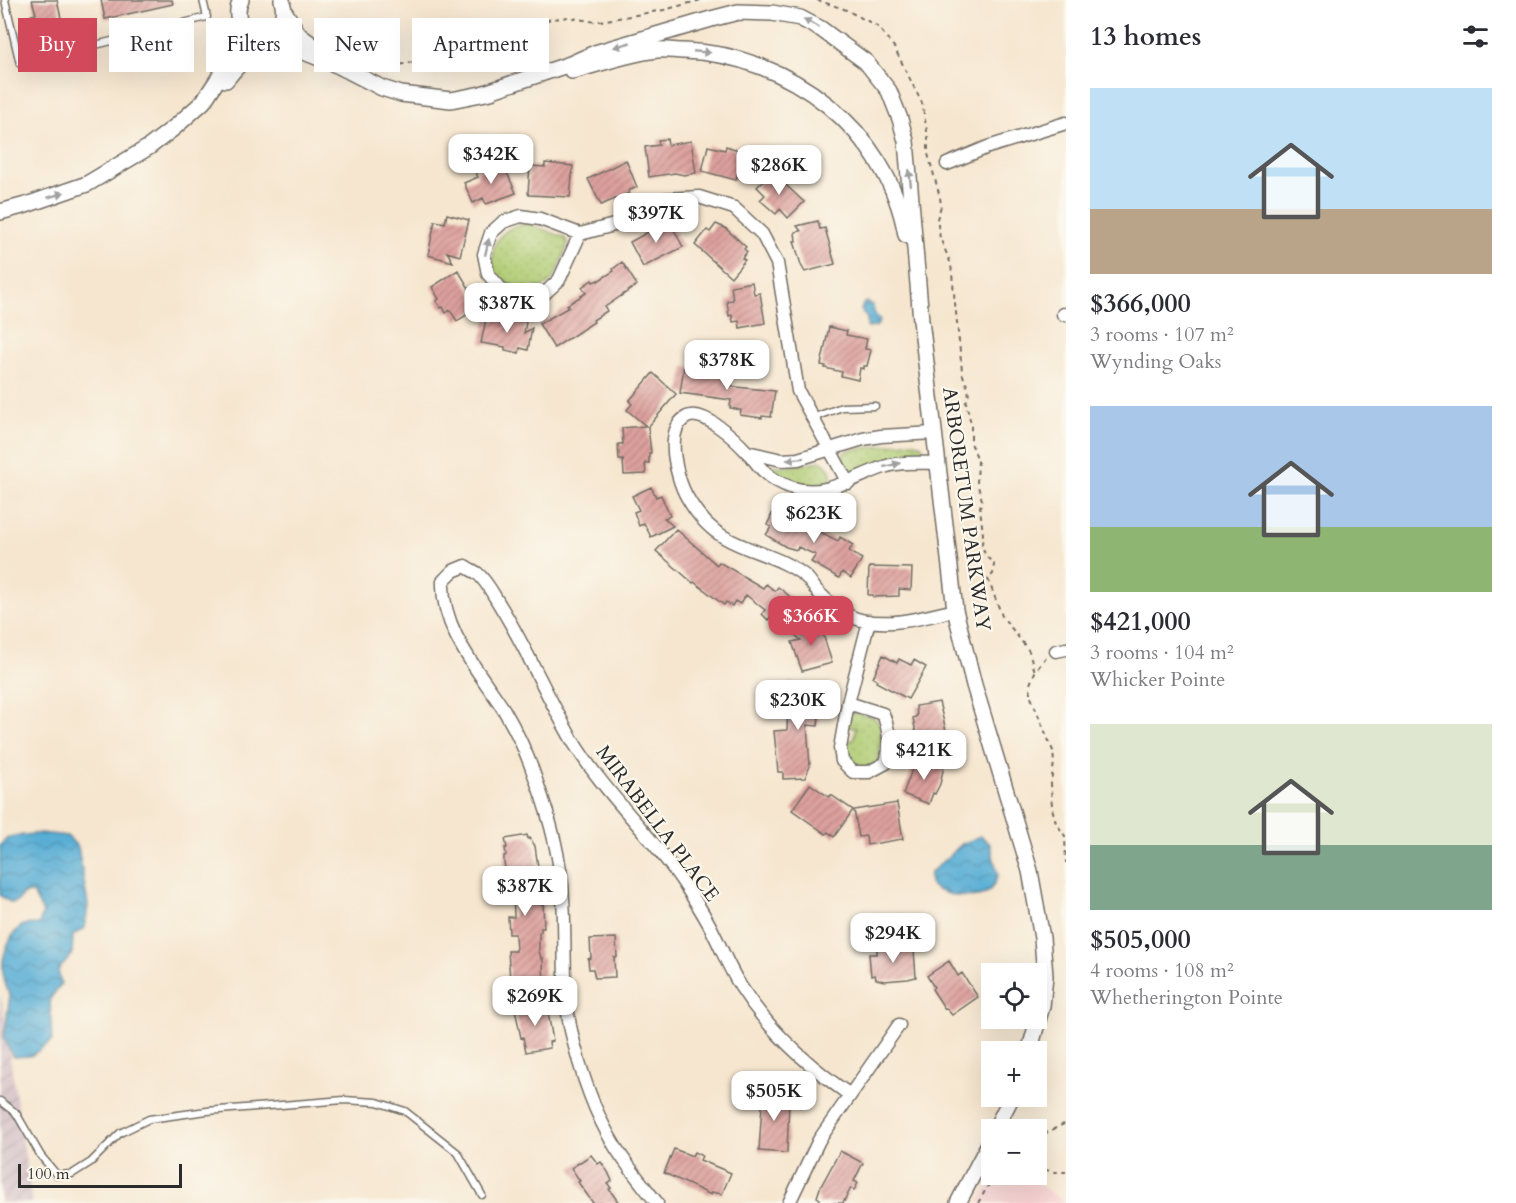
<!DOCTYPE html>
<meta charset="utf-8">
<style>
:root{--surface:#fff;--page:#f2f2f3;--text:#2b2b33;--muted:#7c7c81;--accent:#d1495b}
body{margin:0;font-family:Cardo,serif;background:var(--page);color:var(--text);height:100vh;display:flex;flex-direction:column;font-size:22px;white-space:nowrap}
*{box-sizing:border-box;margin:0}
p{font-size:20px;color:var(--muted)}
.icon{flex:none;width:33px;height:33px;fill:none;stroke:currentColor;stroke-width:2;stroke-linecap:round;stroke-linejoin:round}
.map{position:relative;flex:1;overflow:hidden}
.panel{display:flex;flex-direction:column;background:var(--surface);width:450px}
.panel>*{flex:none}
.hud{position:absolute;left:18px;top:18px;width:570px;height:54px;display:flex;gap:12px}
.fabs{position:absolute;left:981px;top:963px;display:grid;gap:12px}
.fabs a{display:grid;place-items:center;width:66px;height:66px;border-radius:0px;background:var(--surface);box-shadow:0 6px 24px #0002;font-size:30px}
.scale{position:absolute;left:18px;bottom:15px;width:164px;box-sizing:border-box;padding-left:6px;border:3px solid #2b2b2b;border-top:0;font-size:16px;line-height:21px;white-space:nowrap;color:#2b2b2b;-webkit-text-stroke:4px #fbf7ec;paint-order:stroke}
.price{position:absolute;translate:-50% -51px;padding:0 14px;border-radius:12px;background:#fff;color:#222;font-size:20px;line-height:39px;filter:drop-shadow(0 2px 3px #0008)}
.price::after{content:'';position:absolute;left:50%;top:36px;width:18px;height:14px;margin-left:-9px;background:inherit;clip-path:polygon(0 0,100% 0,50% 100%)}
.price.on{background:var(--accent);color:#fff}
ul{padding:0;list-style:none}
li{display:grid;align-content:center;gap:12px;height:318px;padding:0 24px}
li span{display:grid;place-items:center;height:186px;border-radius:0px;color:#555}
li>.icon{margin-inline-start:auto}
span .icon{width:108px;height:108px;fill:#fffc;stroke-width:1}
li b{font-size:26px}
h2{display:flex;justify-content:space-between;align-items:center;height:72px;padding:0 24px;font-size:26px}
.pill{padding:0 21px;border-radius:0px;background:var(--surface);box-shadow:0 6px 24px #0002;font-size:21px;line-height:54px}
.pill.on{background:var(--accent);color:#fff}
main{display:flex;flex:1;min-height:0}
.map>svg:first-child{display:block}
.built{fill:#f7cfd0}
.industrial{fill:url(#industrial-furrows)}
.park{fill:url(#park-dots);stroke:#6e7c4f;stroke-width:1.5}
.water{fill:url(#water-waves);stroke:#426c80;stroke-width:1.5}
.building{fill:url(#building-hatch)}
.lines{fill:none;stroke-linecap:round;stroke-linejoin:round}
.service-casing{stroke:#726c64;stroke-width:9}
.minor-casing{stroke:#726c64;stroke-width:15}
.tertiary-casing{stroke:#726c64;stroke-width:18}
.path{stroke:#726c64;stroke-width:2;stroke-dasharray:4.5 4.5;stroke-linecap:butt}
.service{stroke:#fff;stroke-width:6}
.minor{stroke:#fff;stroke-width:12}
.tertiary{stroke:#fff;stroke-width:15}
.oneway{fill:#a0a0a0}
.labels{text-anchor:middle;stroke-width:4.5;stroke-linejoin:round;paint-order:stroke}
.street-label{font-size:20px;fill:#2b2b2b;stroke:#fbf7ec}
</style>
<main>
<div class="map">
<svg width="1066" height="1203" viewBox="0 0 1066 1203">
<defs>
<pattern id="industrial-furrows" width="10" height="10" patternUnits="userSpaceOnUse" patternTransform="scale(1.5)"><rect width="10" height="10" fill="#d2bdc5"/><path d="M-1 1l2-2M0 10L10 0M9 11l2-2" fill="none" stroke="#b4a3a9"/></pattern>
<pattern id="park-dots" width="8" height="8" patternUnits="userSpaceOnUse" patternTransform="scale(1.5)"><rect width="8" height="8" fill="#b0cc73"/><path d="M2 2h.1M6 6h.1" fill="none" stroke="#98af64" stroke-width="1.8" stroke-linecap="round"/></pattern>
<pattern id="water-waves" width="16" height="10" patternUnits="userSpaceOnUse" patternTransform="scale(1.5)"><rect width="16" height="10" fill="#59aed5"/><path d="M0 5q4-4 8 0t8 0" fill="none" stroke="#4a8ead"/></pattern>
<pattern id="building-hatch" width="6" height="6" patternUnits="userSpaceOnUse" patternTransform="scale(1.5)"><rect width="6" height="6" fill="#dea19e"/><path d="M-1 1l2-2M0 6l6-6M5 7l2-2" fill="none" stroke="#b48381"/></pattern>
</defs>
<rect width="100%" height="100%" fill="#fbf7ec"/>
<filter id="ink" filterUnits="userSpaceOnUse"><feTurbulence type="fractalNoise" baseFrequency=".0167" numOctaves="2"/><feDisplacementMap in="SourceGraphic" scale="12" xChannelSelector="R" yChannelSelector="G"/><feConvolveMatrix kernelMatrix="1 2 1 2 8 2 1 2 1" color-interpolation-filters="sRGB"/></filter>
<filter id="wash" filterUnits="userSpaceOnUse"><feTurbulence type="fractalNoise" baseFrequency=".008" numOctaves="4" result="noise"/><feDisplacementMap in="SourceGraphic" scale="24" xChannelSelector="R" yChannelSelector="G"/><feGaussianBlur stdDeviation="1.35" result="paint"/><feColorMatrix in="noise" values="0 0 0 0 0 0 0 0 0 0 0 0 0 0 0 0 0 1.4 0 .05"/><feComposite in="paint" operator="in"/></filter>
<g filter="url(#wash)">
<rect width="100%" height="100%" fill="#f6e6cf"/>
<path class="built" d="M996,1175H1030L1032,1179L1066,1203H978Z"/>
<path class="industrial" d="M0,990L32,1203H0Z"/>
<path class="park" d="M529,224L564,237L568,243C564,254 559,272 551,281C545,287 539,290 531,291C485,300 475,226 529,224Z
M913,442L922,445L923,451L918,457L891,460L852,474L845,468L842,461L844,452L851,450Z
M821,461L830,470L832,479L830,483C797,488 787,483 761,463C787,470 796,465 821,461Z
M855,713C861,714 868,715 874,718C886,725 882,748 878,760L876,763L863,769L849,764L843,748L844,740L853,741L856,728L847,727L849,715Z"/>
<path class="water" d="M867,302L873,305L874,313L880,320L877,326L869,328L867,327V318L861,310L863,304Z
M41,833L67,836L78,847L88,905L85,928L73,935L72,955L58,970L61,984L50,999L52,1041L31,1056L13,1057L4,1038L10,995C0,975 0,958 11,938C14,933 18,928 24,925C28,924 34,924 39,924L43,913L33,893L23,894L17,902L11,903L0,895V845L9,837Z
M981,836L990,844L998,875C996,881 993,887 988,892C978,901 935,896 930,883C929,882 930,874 930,873L962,844Z"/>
<g id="blocks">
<path class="building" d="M32,0H57L67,45L39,52L31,15L36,14Z
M101,0H172L173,4L105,19Z
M667,139L668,145L691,141L696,173L684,175L675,173L649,177L645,147L659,145L658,140Z
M708,146L725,150L726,146L741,151L740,154L754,158L748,179L737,176L736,180L702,171Z
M626,160L637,187L628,191L629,193L601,205L588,179Z
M502,161L516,193L486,204L483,198L473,203L464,183L478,177L476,173Z
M545,163L573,166L570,197L529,195L528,193L530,166L545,167Z
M772,172L804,202L788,218L780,209L776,214L760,200L765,195L757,187Z
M447,214L469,220L460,256L447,252L453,262L428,255L435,221L445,223Z
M818,221L820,229L825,228L835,264L805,272L801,265L794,241H796L795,232L801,231L797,226Z
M668,223L671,224L683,247L643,267L630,242L650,231L649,230Z
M716,224L725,228L746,247L744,249L747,252L742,258L745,260L731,277L695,245L707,230L710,232Z
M622,262L637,285L605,307L607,311L593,320L594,322L554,348L539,324L569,307L567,305L586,293L582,287L592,280L593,282L598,280V281L614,271L613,269Z
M458,270L470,290L478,308L457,321L450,310L446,313L443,307L441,308L436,301L439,299L432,287Z
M752,282L754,294L760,293L765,323L740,328L739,321L733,322L732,315L729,316L727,301L733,300L731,286Z
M497,316L526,322L524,333L532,328L528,350L520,348L519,353L505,350V347L481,343L486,319L496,321Z
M829,327L847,331L846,335L867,339L865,349L871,350L867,366H864V369L860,368L858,380L841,376L842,372L825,368L826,366L821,365Z
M700,363L718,364L716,375L728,376L726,386L775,391L771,417L762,416V418L740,415L741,410L730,408L731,400L680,393L684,367L699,368Z
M653,373L676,394L648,427L651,453H649V463H645L646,474L624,475L623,460H619L618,444H623L622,428L646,426L627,410L632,404L629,401Z
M651,487L656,497L661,495L670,516L664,518L673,526L651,537L644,523L639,526L634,512L639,510L632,496Z
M774,510L783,514L785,510L800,517L798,521L838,541L840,537L853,545L849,551L862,559L851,578L842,572L839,578L811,562L816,555L798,547L797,550L786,547L766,535L771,527L767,525Z
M676,529L717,565L719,562L763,588L766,584L775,591L778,587L787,594L793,600L790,604L800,612L787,629L771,616L768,620L762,614L765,610L746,595L740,604L735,601L732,606L726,602L724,605L694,582L693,583L656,551Z
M869,567L912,568L911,590L899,589V596L873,597V595H868Z
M820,624L832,663L802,671L792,642L801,640L789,630L808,625V627Z
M883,655L897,663L899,659L911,665L914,660L926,667L908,699L876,682L877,680L873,678Z
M789,682L819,685L818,694L821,695L818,726L807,725L810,766L805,778L783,779V772H778L774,731L787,730Z
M939,702L949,743L919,749L913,718L917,716L916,706Z
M922,757L944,766L940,784L935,794L933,793L929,804L903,794L913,767H919Z
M810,784L829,797L831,795L853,810L834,837L828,832L826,834L792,810Z
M897,803L903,839L867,845L866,836L859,837L854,810Z
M527,835L528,839L530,838L535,846L539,874L534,875L537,900L538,904H543L544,928H541V932L539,933V950L541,959L543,958L544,992L513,993V980H510L508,951H516L515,934H509L508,917H514L513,890L509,871H506L504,863V856L506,855L505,848H507L505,839Z
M616,938L617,957H614L615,977L595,978L593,969H589L588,959L591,958L590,939Z
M893,947L894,950H914L916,977L908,979L884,981L876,979L875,975L871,976L869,954H877V948Z
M949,961L958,976L962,973L978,997L952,1015L946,1008L945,1009L932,989L934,987L927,976Z
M544,1004L547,1013L548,1012L553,1041L549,1042L550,1048L526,1052L523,1037L521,1038L515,1009Z
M763,1090L786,1091V1102H789L787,1153L759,1151Z
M674,1149L692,1156L694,1152L702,1156L700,1160L731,1173L722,1194L712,1192L711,1195L664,1173Z
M840,1151L863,1163L854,1181L858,1183L854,1190L851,1188L843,1203H818L820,1199L817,1197L820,1188Z
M591,1155L598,1164L601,1162L608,1172L612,1181L608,1184L611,1188L609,1189L619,1203H593L578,1182L580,1181L571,1168Z"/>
</g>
</g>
<g filter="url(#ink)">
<use href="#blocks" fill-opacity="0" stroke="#726c64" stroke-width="1.5"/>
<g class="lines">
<defs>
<path id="service" d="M5,0L20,64L207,17L203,0
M812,418L842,407L875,406
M0,1101L16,1113L41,1156L57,1175L72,1174L91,1162L120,1133L149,1119L207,1111L344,1100L377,1102L405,1111L458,1153L482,1195"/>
<path id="minor" d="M947,164L988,147L1066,123
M580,234L559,280L544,294L520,298L502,290L488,274L484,254L491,233L503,222L521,216L540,219L580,234L618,224L666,199L699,197L734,208L762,234L777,263L798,391L848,483
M1063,314L1066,315
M747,452L782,460L798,459L863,439L881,436L934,433
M938,463C919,463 901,461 884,467C854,477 825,498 793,488C784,485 772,479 765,472C758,467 754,458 747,452C736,440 704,409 687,417C663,429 677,480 687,497C696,513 708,528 724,537C749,552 782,557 805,576C811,581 814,589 820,594C830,604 847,617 861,620C893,627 925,617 955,610
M1056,651L1066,649
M848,703L883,714C890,732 891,745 886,763L869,772H853L842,761L840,748L848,703L869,621
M657,1203C643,1185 628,1167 616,1148C594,1113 579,1067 570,1026C562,984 566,941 563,899C561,859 550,818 536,780C528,756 517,732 504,710C479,671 441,630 443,581L453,571L465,566C469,569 474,571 477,573C487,581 494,596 501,607C528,651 548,699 574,743C605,793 648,832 681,879C693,897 705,915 714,934C723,952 730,970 741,987C769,1031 807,1065 850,1095
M789,1203L819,1140L899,1025"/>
<path id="tertiary" d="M241,0C233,17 241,32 260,36
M284,11L299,35L323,53
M264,36L339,66L382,88L401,94L451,100L491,92
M572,71C600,64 629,53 657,50C666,49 675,51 684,51C788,54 888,130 906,235
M226,80C241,61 256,44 282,45
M481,94L570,64L595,53L711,19L738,12L772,13L800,18L821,29L866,62L889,91L900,119L906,141L921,320L955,610L974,685L1030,871L1042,938L1045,976L1042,1006L1029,1052
M0,212L26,205L87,184L149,147L175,127L203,102L237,50L260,36L270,34L280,26L284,11L282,0
M995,1130L1012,1096
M958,1203L992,1138"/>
</defs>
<use href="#service" class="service-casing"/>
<use href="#minor" class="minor-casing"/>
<use href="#tertiary" class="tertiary-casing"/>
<path class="path" d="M817,0L844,9L877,26L894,47L922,103L928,137V154L940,197L941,206L937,219L940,238L951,264L962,371C964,383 973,390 966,402L971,424V443L978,460L977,483L982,500L980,507L983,534L982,544L985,555L994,564L993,574L988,579L1002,616L1029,651L1035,672
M333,44L357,57L389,67L438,57L461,48L512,35L528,26L547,20L568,17L595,22L664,10L701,0
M1046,657L1035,672L1030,684V695L1053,751L1054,763L1051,783L1052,808L1056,823L1065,836L1066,863
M1036,1138L1066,1123
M1036,1167L1053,1172H1066
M978,1203L995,1174"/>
<use href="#service" class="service"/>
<use href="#minor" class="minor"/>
<use href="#tertiary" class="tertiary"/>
</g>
<defs><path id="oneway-solid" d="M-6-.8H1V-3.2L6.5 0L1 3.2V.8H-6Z" transform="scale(1.5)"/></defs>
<g class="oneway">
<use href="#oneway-solid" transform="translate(811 23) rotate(-153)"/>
<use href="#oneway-solid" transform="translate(622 45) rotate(164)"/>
<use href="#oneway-solid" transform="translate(702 52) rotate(5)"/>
<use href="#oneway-solid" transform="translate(910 178) rotate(-96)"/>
<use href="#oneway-solid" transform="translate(56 195) rotate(-18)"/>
<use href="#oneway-solid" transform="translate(487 247) rotate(-77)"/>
<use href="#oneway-solid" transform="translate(795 459) rotate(173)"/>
<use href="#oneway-solid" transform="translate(892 465) rotate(-14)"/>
</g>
</g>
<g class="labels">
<g class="street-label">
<text transform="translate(967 509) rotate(82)" y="7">ARBORETUM PARKWAY</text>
<text transform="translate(658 823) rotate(53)" y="7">MIRABELLA PLACE</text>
</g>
</g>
</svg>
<div class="fabs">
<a><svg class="icon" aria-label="locate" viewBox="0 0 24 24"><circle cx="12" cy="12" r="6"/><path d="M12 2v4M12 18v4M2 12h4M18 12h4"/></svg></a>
<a>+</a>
<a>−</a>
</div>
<div class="scale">100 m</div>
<b class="price" style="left:491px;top:185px">$342K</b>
<b class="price" style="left:779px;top:196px">$286K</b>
<b class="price" style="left:656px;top:244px">$397K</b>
<b class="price" style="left:507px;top:334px">$387K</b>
<b class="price" style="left:727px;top:391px">$378K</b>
<b class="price" style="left:814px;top:544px">$623K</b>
<b class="price on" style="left:811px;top:647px">$366K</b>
<b class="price" style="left:798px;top:731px">$230K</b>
<b class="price" style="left:924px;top:781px">$421K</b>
<b class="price" style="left:525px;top:917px">$387K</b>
<b class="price" style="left:893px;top:964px">$294K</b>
<b class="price" style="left:535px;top:1027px">$269K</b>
<b class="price" style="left:774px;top:1122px">$505K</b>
<div class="hud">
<a class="pill on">Buy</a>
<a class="pill">Rent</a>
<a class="pill">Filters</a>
<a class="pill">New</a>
<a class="pill">Apartment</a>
</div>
</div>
<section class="panel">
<h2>13 homes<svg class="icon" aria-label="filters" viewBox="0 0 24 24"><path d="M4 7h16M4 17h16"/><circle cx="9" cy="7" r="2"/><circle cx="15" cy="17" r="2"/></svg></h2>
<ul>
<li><span style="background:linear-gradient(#bfe0f5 65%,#b9a48a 0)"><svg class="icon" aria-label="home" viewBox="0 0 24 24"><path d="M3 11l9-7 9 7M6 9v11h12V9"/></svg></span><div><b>$366,000</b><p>3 rooms · 107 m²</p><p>Wynding Oaks</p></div></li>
<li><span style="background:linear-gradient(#a9c7e8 65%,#8fb573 0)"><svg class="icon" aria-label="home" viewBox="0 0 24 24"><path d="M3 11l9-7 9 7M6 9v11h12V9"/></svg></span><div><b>$421,000</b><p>3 rooms · 104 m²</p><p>Whicker Pointe</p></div></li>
<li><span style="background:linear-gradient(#dfe7d0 65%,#7fa58c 0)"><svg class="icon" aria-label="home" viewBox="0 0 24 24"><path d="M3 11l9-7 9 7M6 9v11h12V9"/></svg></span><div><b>$505,000</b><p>4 rooms · 108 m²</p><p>Whetherington Pointe</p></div></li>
</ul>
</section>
</main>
